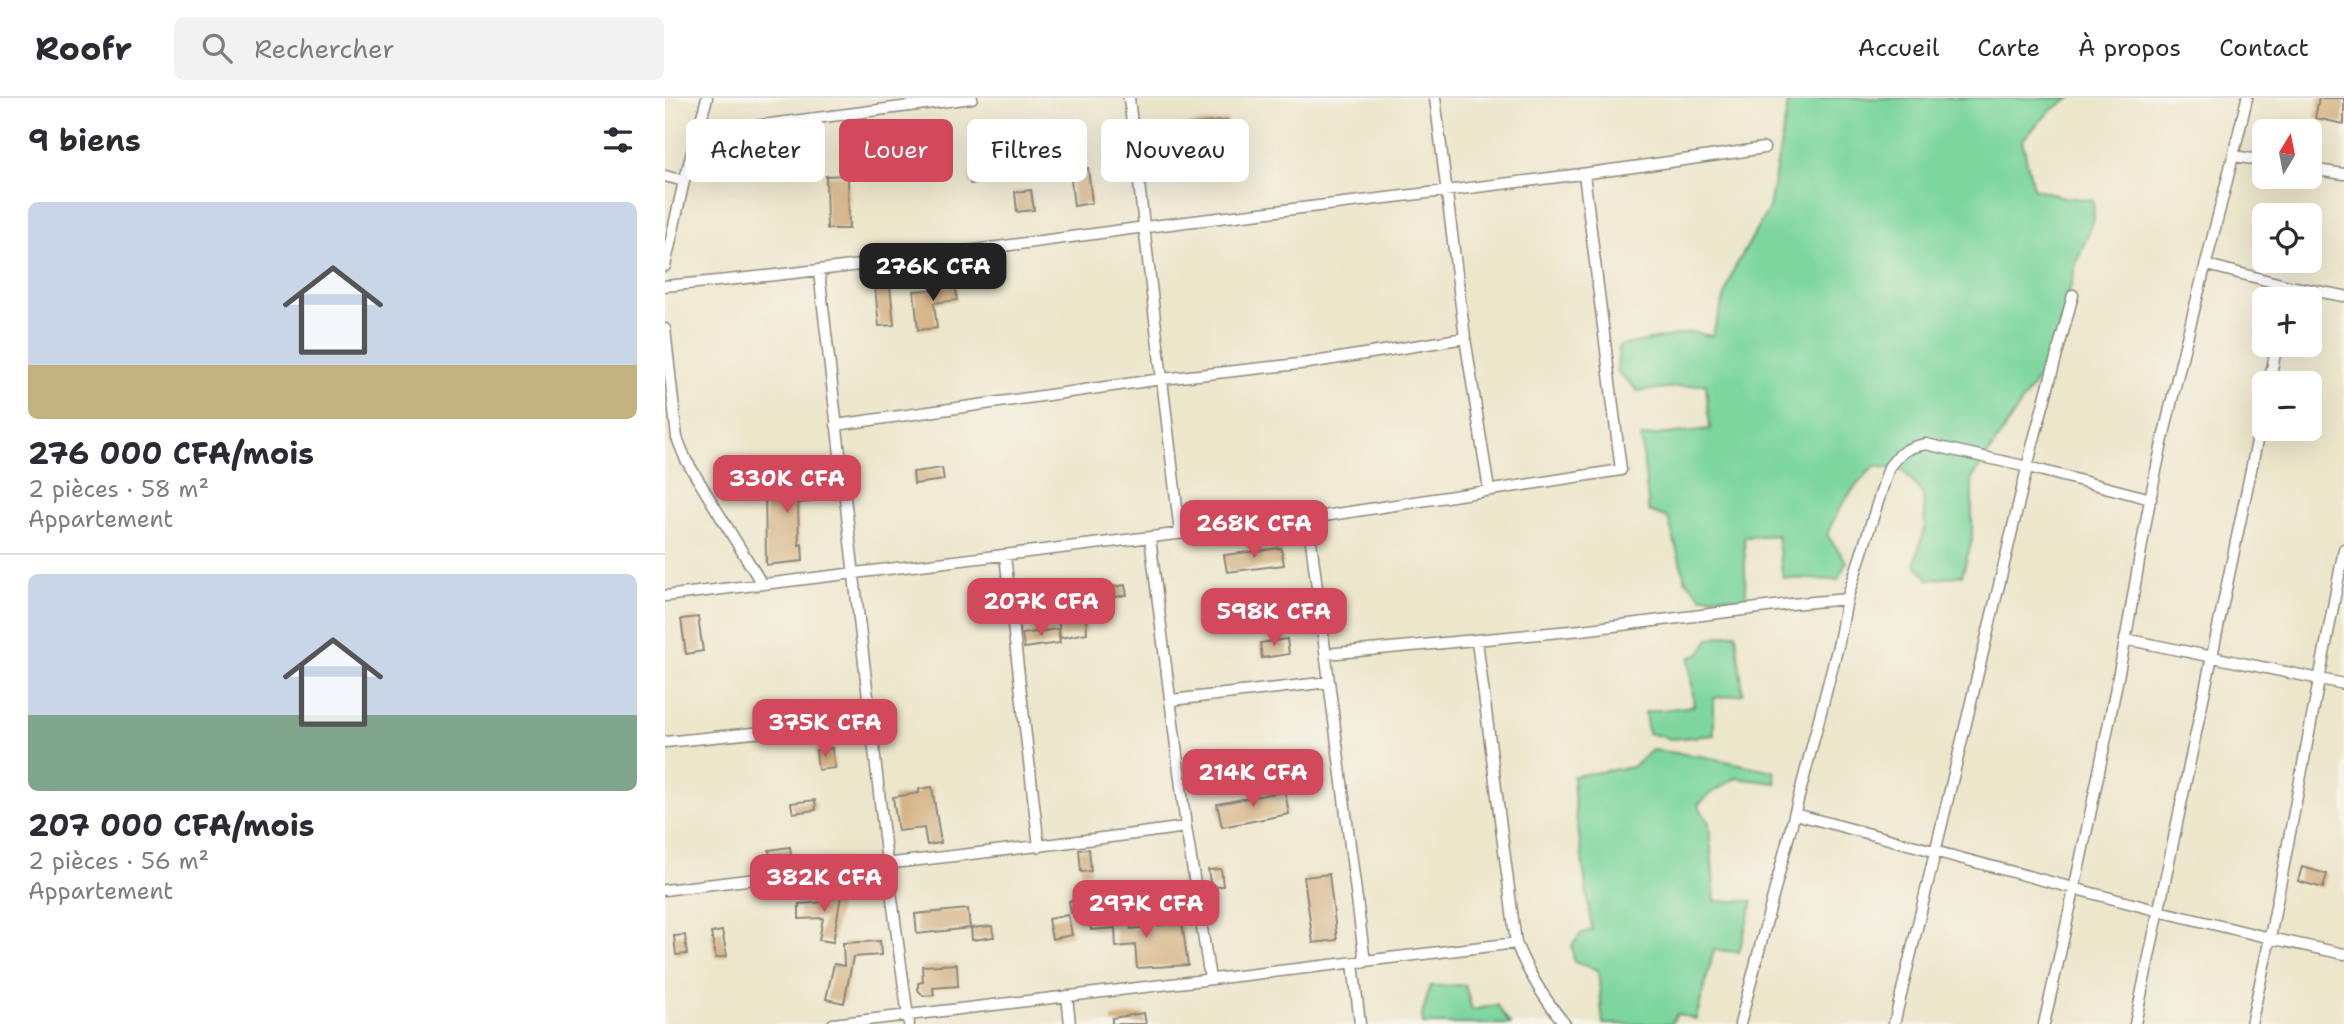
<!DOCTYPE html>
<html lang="fr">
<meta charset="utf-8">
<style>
:root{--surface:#fff;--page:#f2f2f3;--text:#2b2b33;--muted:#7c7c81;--line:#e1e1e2;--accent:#d1495b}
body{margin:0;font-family:"Shantell Sans",sans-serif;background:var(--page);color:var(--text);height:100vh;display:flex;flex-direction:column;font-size:26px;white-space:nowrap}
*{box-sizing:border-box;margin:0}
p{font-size:23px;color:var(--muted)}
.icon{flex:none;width:38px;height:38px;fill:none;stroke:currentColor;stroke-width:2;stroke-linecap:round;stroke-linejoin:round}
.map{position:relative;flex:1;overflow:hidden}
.sheet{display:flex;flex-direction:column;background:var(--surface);width:665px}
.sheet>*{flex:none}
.banner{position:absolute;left:21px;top:21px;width:665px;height:63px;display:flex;gap:14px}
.needle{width:46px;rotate:10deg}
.fabs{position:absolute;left:1587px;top:21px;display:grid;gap:14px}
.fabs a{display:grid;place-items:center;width:70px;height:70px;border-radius:10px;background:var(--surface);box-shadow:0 7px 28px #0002;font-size:35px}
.price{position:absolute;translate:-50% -60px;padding:0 16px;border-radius:14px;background:var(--accent);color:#fff;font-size:23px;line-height:46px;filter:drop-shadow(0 2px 4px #0008)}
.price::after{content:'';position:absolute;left:50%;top:42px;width:21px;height:16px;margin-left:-10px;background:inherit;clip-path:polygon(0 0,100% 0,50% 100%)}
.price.on{background:#222;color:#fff}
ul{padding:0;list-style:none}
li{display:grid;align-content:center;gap:14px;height:371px;padding:0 28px}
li+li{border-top:2px solid var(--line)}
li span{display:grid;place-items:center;height:217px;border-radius:10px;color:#555}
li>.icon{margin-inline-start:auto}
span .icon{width:126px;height:126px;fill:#fffc;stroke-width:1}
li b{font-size:30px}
h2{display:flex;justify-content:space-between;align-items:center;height:84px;padding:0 28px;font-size:30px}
.chip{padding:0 24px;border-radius:10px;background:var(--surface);box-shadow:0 7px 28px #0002;font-size:24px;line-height:63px}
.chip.on{background:var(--accent);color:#fff}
header{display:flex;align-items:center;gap:42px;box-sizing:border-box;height:98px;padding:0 35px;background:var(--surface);border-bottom:2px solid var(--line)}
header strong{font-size:33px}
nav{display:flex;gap:38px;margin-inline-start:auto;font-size:24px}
.search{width:490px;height:63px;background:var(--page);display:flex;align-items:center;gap:18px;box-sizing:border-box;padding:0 24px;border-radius:10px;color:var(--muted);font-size:26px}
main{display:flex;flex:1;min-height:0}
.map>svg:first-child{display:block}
.green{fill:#7cd69d;stroke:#548064;stroke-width:2}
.building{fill:#d5b486}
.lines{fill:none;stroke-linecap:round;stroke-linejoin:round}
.minor-casing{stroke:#8c887b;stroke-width:13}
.minor{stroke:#fff;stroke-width:10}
</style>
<header>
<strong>Roofr</strong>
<div class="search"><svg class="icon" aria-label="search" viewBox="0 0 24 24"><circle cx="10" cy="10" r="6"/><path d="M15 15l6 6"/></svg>Rechercher</div>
<nav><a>Accueil</a><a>Carte</a><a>À propos</a><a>Contact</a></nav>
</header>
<main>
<section class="sheet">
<h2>9 biens<svg class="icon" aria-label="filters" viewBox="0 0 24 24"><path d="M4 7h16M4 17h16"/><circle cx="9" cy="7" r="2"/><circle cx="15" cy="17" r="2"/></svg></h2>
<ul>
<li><span style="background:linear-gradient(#c9d6e8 75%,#c2b280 0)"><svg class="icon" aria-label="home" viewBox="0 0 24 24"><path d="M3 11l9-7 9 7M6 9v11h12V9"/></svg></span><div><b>276 000 CFA/mois</b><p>2 pièces · 58 m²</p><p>Appartement</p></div></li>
<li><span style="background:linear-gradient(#c9d6e8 65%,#7fa58c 0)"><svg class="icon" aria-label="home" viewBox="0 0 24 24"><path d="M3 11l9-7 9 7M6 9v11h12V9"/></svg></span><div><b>207 000 CFA/mois</b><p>2 pièces · 56 m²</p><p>Appartement</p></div></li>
</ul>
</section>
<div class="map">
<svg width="1679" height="926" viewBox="0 0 1679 926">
<rect width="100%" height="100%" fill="#f7f3e8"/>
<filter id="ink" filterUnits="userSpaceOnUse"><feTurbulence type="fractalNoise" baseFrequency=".0143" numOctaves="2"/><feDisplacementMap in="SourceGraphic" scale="14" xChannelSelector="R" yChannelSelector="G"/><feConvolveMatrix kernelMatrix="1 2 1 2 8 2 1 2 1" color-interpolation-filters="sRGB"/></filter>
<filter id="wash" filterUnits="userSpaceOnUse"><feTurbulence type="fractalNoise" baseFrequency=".00686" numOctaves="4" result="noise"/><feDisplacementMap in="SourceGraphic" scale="28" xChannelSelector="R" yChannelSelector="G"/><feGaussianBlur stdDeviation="1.57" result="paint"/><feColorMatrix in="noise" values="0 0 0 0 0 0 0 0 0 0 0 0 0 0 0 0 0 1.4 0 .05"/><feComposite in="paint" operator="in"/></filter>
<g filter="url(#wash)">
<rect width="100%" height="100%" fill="#ece6cb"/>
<path class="green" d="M1124,0H1406L1386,12L1357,42L1368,90L1399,99L1428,102L1429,121L1411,166L1390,253L1307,381V442L1297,477L1264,482L1250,465L1260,427L1258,397L1238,372L1210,368C1188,388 1173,409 1162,437L1182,464L1173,482L1118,480L1112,437L1079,439L1081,502L1058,498L1037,499L1020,481L1003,420L984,413L976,339L1045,331L1041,286L973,293L952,273L954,248L1026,234L1047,238L1068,173L1104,110Z
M1071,535L1078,596L1049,600V637L1006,641L983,635L980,614L1029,608L1024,560L1034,556L1045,540Z
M987,652L1036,658L1109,673L1111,685L1071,680L1045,696L1033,707L1044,725L1050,803H1088L1074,854L1049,852L1031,921L1012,916L1006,926H938L933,872L909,864L907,847L917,835L927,832L910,709L908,678L967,669Z
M800,887L807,912L832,907L845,926H758L757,917L765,888Z"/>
<g id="blocks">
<path class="building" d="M1654,0H1679V26L1650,20Z
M563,22L566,43L497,53L493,30Z
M412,52L415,71L423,70L427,105L409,108L404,64L384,66L383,55Z
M342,70L343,82L305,86L304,74Z
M183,77L184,131H162L161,78Z
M366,92L369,112L352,114L350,94Z
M290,182L292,202L269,205L272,230L253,232L249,193L274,191L273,184Z
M225,188L229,227L214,228L210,190Z
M157,366L158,381L142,382L144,404L133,405L134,447L137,446L138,463L101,467L100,387L130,385L129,368Z
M277,370L279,382L249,386L248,374Z
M616,450L619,467L562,474L559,457Z
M460,487L462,497L420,504L422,535L395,540L393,514L402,513L401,491H420V494Z
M33,519L38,553L21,556L16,521Z
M393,531L395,545L359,550L357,536Z
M622,541L624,556L597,560L595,545Z
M167,650L170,670L153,672L151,652Z
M267,689L276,745L262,747L259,730L233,733L228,699L254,695V691Z
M620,693L624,716L557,729L552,706Z
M150,702L151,712L128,715L126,705Z
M125,749L127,763L105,765L104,752Z
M424,751L426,773L416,774L414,752Z
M1637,769L1662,776L1658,790L1633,783Z
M556,771L558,788L546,790L543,772Z
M664,776L672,842L648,845L639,779Z
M163,790L177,792L168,844L154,842L158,820L134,821V806L161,804Z
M424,801L425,812L406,815L404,803Z
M303,811L305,830L252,836L250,816Z
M464,813L466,831L517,825L523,867L472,870L470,847L451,849L450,830L426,832L424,817Z
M403,817L407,837L387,841L383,821Z
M327,828L329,839L307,842L306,830Z
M57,833L62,858L51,860L46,835Z
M20,837L22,856L11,857L9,838Z
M215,843L216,857L188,859L179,905L161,901L169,866L179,868L178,845Z
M292,866L293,888L268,890L269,897L258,898L253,892V885L258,884L257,868Z
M479,915L481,926H447V920Z"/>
</g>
</g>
<g filter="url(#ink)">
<use href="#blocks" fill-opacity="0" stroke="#8c887b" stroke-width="2"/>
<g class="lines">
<defs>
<path id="minor" d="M464,0L515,435
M770,0L800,240L824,392
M33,33L58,32L307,0
M1569,58L1600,63
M1645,71L1679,76
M0,78L19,83
M1542,167L1624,188L1679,198
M0,168L19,83L42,0
M154,174L222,764L244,926
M0,188C161,174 320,150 481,129C687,103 894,82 1099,50
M0,231L12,340L21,362L97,486
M1604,285L1612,247
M171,327L497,281L643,265L800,240
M643,420L700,864
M485,440L521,729L545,881
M340,458L374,749
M0,498L659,418L956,372L919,76
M1460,541L1679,586
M812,543L851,845C863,875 879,901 900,926
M661,556L916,532L1126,506L1182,501
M507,602L664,584
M0,644L206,623
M1130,716L1494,813L1605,840L1679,856
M0,792C174,770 348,753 521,729
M688,865L695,926
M402,898L405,926
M168,926L851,845
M1075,926L1174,544L1182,501L1224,369C1235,354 1243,349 1261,346L1363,369L1486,401
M1229,926L1368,345L1408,197
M1379,926C1406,809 1431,691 1454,574C1466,516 1474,459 1485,402C1512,266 1551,134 1582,0
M1470,926L1600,305
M1586,926L1605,840L1679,451"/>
</defs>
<use href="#minor" class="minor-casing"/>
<use href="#minor" class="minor"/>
</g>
</g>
</svg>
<div class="fabs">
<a><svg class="needle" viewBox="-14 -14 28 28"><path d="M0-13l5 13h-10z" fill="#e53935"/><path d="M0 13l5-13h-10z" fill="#7c7c81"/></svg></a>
<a><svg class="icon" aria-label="locate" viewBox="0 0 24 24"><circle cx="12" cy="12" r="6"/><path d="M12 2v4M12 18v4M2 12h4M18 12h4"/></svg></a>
<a>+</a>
<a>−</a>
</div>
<b class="price on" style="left:268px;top:205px">276K CFA</b>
<b class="price" style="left:122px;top:417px">330K CFA</b>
<b class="price" style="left:589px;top:462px">268K CFA</b>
<b class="price" style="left:376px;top:540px">207K CFA</b>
<b class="price" style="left:609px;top:550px">598K CFA</b>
<b class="price" style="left:160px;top:661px">375K CFA</b>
<b class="price" style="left:588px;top:711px">214K CFA</b>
<b class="price" style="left:159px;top:816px">382K CFA</b>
<b class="price" style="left:481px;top:842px">297K CFA</b>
<div class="banner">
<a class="chip">Acheter</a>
<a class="chip on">Louer</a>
<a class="chip">Filtres</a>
<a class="chip">Nouveau</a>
</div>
</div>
</main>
